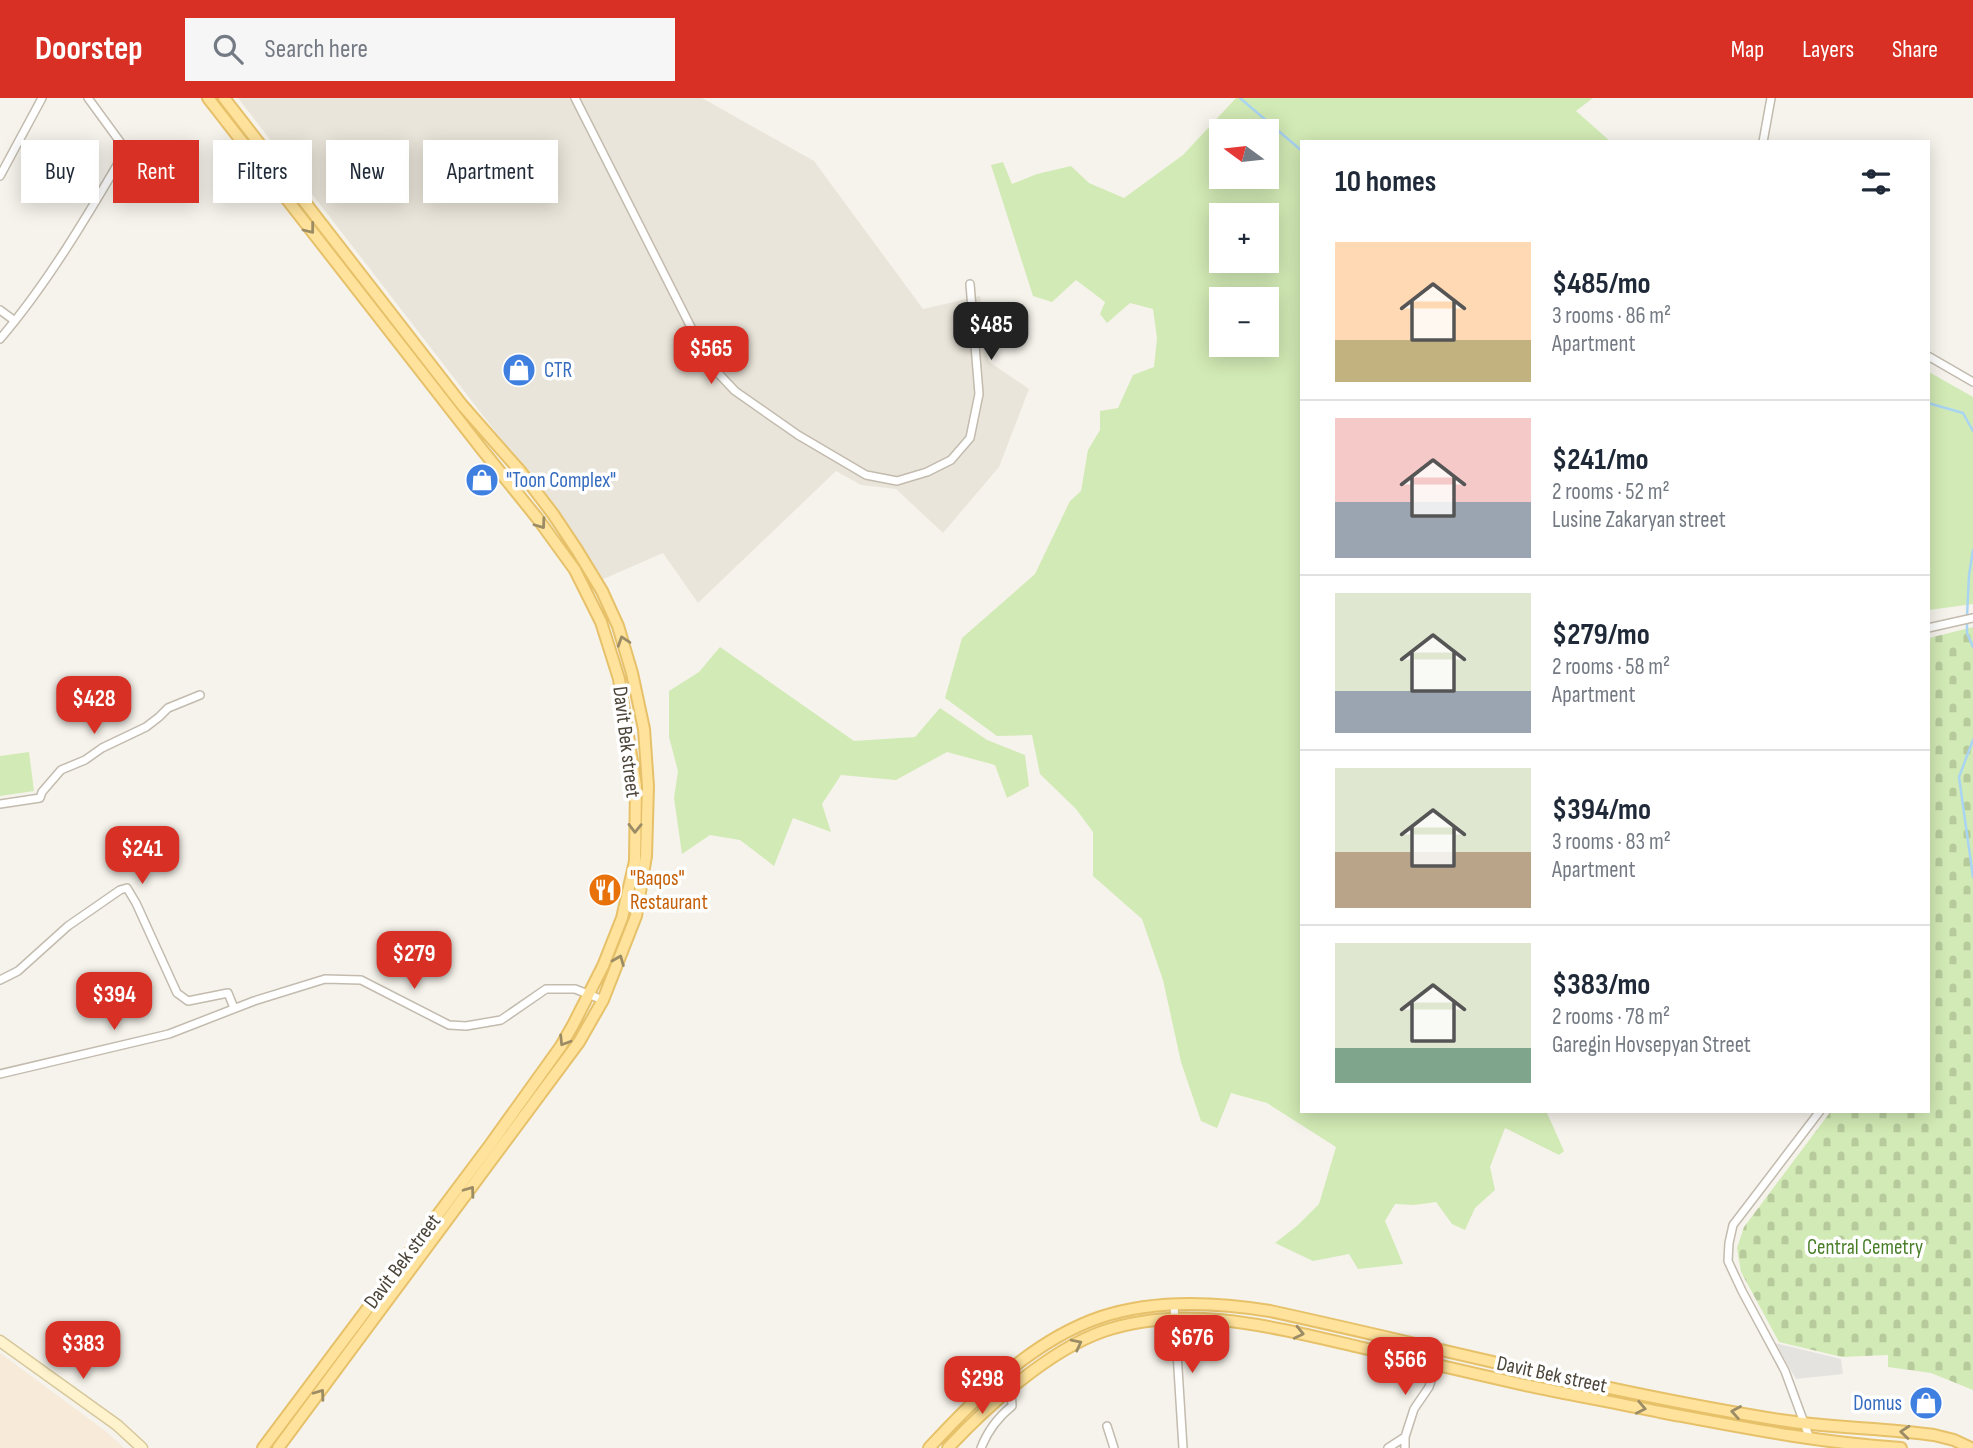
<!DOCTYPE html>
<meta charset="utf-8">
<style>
:root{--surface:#fff;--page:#f6f6f7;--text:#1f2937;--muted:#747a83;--line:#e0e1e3;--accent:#d93025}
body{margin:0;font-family:"Sofia Sans Condensed",sans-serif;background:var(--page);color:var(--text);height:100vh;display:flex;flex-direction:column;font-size:26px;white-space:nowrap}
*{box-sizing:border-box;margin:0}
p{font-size:23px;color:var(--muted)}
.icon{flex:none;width:38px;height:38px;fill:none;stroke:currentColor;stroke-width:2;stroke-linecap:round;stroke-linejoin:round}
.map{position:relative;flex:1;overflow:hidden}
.details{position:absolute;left:1300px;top:42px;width:630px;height:973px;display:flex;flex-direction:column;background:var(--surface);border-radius:0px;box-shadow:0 4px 18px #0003}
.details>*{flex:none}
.guide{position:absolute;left:21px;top:42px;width:665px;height:63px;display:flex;gap:14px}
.needle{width:46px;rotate:285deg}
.fabs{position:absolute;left:1209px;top:21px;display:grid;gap:14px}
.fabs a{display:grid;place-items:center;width:70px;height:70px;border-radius:0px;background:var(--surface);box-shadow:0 4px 18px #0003;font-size:35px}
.price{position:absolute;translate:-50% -60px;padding:0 16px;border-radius:14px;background:var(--accent);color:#fff;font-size:23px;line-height:46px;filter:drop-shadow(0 2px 4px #0008)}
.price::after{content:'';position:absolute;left:50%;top:42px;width:21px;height:16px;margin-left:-10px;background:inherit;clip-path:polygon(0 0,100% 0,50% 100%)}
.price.current{background:#222;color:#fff}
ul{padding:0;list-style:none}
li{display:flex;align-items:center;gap:21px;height:175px;padding:0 35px}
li+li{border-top:2px solid var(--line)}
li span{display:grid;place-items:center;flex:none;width:196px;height:140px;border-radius:0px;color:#555}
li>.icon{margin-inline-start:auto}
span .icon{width:84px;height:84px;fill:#fffc;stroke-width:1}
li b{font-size:30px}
h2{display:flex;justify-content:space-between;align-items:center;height:84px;padding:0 35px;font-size:30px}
.chip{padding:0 24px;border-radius:0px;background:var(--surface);box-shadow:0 4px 18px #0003;font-size:24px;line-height:63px}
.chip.current{background:var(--accent);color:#fff}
header{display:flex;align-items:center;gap:42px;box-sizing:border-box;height:98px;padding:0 35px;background:var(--accent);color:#fff}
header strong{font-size:33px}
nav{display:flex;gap:38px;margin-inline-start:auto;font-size:24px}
.search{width:490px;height:63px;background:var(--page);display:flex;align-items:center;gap:18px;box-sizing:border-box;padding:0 24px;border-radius:0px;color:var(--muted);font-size:26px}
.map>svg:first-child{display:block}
.residential{fill:#eae5da}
.commercial{fill:#f7ead8}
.grass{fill:#d2eab5;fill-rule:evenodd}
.cemetery{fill:url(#cemetery-stones)}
.parking{fill:#e5e3e0}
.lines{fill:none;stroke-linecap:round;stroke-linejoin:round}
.stream{stroke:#a9d4f2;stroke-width:2.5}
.street-casing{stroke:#c2bbae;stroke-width:10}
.secondary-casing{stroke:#d6c79b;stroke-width:13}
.primary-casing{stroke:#e6c16a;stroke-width:14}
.street{stroke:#fff;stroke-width:7}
.secondary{stroke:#fff3cd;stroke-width:10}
.primary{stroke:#ffe39c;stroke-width:10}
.oneway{stroke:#9c8c66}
.labels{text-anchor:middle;stroke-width:7;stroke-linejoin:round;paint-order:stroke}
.shop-label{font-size:21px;fill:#366cbe;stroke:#fff;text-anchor:start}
.street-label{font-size:21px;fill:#4b4439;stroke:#fff}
.food-label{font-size:21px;fill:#c56008;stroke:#fff;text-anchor:start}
.park-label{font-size:21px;fill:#4a7f2a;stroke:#fff}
</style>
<header>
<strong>Doorstep</strong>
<div class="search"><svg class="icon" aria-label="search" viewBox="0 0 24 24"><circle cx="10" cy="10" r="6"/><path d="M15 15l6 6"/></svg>Search here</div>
<nav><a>Map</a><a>Layers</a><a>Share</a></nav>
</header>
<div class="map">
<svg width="1973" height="1350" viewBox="0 0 1973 1350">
<defs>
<pattern id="cemetery-stones" width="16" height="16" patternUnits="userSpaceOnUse" patternTransform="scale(1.75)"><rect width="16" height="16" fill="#d2eab5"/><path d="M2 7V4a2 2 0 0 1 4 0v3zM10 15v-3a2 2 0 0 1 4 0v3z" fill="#b6ca9c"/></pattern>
</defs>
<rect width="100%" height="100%" fill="#f6f3ec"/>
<path class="residential" d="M238,0H702L814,63L923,211L980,198L988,263L1029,291L999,369L943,435L896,391L861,387L836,373L698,505L663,455L601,482L525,372Z"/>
<path class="commercial" d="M0,1255L104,1332L124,1350H0Z"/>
<path class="grass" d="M1236,0H1593L1576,13L1611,44H1302V1013H1548L1547,1015L1564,1053L1559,1057L1505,1030L1490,1069L1495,1092L1475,1110L1465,1132L1452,1126L1436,1104L1414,1107L1395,1106L1385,1123L1403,1166L1358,1171L1349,1156L1313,1163L1275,1145L1298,1127L1319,1106L1336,1049L1267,1005L1231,995L1217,1030L1201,1023L1181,964L1163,882L1142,821L1093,778V734L1076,711L1040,676L1032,637L997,638L945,600L962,540L1035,476L1070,403L1081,393L1088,352L1100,332V313L1118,310L1133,277L1154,269L1157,240L1153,211L1130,205L1107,225L1100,216L1105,204L1076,182L1052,204L1033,198L991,67L1003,64L1012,86L1037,76L1071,68L1089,85L1124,100L1183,57ZM1267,33V79H1222V33ZM1267,117V163H1222V117ZM1222,201H1267V247H1222Z
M1929,274L1973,299V506L1929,512Z
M720,549L854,643L915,639L940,610L987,642L1025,657L1029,688L1007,700L995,667L947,654L896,682L841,677L822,706L831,734L793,720L774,768L740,742L710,737L682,756L674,700L678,673L669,639V593L699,574Z
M29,654L34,693L0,698V658Z"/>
<path class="cemetery" d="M1973,529V1292L1931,1275L1888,1269V1257L1842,1259L1779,1244L1741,1174L1737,1150L1744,1129L1831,1013H1928L1929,540Z"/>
<path class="parking" d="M1775,1245L1841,1261L1843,1276L1796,1281Z"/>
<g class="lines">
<path class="stream" d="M1240,0L1302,53
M1928,305L1963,315L1973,333
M1967,518L1969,477L1973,452
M1967,524V535L1973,549
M1973,642L1959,679L1973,779"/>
<defs>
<path id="street" d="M575,0L704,255L718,275L735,293L798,337L866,377L897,383L927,374L951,362L970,340L979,296L970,186
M1763,44L1771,0
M0,78L42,0
M0,212L15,223
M0,241C48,185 89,115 126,52L88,0
M1928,258L1973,284
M1928,530L1973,520
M0,706L40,700L42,694L61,672L85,662L102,650L146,629L159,619L168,610L200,597
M0,882L18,873L68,828L120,792L127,790L136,805L177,895L188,903L228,895L234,910
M0,976L169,936L254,903L325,881L361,882L449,927L466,928L501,922L546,891H575L603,902
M1174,1207L1183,1350
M1107,1328L1114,1350
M1810,1341L1785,1273L1742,1193L1728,1163L1729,1145L1733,1127L1820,1013
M981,1350C988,1332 997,1320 1012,1308L1011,1291
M1388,1350L1405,1339
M1405,1350V1339L1414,1311L1429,1289L1436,1267L1438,1252"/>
<path id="secondary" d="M0,1243L117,1327L142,1350"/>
<path id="primary" d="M208,0L480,349L538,421L575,472L601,524L619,581L636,688L635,763L622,820L603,868L573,927L561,948L490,1047L263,1350
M224,0L462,307L521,374L553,416L577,452L602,493L618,528L632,575L644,631L648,688L646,758L636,818L603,902L579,944L278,1350
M929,1350C977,1298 1033,1242 1101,1219C1155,1201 1215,1204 1270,1213C1440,1250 1609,1295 1780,1322C1831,1330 1883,1330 1934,1337L1954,1342L1971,1350
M948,1350C987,1308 1049,1252 1104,1233C1187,1205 1277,1230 1359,1249C1413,1261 1466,1274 1520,1286C1566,1296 1613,1304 1660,1314C1740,1329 1819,1345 1901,1350"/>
</defs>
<use href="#street" class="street-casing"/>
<use href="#secondary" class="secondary-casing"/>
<use href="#primary" class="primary-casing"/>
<use href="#street" class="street"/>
<use href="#secondary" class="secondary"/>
<use href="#primary" class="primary"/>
</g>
<defs><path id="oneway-chevron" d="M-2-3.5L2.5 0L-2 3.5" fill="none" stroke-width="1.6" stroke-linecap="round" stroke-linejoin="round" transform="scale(1.75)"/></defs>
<g class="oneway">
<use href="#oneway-chevron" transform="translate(310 131) rotate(52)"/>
<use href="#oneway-chevron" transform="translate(541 426) rotate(54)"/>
<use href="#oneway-chevron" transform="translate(623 543) rotate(-108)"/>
<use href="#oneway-chevron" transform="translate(635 730) rotate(91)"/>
<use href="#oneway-chevron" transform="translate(619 862) rotate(-68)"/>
<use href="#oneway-chevron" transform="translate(564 943) rotate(122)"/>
<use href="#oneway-chevron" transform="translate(470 1093) rotate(-54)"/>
<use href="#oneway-chevron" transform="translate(1299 1235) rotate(13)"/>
<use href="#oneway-chevron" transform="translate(1077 1246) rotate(-27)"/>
<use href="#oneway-chevron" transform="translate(320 1296) rotate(-54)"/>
<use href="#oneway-chevron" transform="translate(1641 1310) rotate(11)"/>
<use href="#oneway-chevron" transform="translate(1736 1314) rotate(-170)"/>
<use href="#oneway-chevron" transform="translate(1905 1334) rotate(-175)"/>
</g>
<defs>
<symbol id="shop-disc" viewBox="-11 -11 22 22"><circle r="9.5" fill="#3f7fe0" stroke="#fff"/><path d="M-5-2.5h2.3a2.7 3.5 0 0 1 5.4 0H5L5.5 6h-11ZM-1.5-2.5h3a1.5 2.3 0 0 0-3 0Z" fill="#fff"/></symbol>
<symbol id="restaurant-disc" viewBox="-11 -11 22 22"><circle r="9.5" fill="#e8710a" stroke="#fff"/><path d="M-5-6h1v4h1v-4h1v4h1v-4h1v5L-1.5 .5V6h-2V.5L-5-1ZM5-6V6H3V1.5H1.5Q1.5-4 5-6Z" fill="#fff"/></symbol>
</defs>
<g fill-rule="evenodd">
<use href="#shop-disc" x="500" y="253" width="38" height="38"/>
<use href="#shop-disc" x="463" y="363" width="38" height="38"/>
<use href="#restaurant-disc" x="586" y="773" width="38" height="38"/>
<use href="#shop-disc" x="1907" y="1286" width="38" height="38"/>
</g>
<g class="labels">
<g class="shop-label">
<text x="544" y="279">CTR</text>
<text x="506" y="389">"Toon Complex"</text>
<text x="1902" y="1312" text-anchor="end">Domus</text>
</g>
<g class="street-label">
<text transform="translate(627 644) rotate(83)" y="7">Davit Bek street</text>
<text transform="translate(402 1163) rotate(-53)" y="7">Davit Bek street</text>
<text transform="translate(1552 1276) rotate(12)" y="7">Davit Bek street</text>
</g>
<g class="food-label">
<text x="630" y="787">"Baqos"<tspan x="630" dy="24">Restaurant</tspan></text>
</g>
<g class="park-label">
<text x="1865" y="1156">Central Cemetry</text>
</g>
</g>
</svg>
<div class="fabs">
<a><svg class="needle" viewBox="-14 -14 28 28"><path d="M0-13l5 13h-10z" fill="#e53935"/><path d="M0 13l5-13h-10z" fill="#747a83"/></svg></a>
<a>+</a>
<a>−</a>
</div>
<b class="price current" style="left:991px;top:264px">$485</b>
<b class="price" style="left:711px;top:288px">$565</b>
<b class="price" style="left:94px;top:638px">$428</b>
<b class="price" style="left:142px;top:788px">$241</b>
<b class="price" style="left:414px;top:893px">$279</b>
<b class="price" style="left:114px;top:934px">$394</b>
<b class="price" style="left:1192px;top:1277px">$676</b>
<b class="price" style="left:83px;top:1283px">$383</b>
<b class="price" style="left:1405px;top:1299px">$566</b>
<b class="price" style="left:982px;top:1318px">$298</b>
<div class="guide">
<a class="chip">Buy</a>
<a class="chip current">Rent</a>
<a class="chip">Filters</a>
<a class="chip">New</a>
<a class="chip">Apartment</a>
</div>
<section class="details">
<h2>10 homes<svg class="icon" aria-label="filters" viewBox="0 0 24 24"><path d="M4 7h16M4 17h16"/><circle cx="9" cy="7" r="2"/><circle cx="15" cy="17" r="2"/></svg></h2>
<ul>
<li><span style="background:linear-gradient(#ffd9b3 70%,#c2b280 0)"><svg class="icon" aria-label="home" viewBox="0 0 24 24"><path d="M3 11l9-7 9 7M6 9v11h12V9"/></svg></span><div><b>$485/mo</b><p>3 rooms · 86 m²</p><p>Apartment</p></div></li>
<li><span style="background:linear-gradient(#f6c9c9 60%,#9aa5b1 0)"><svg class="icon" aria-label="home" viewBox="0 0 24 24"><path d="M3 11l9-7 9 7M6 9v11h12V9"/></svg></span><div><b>$241/mo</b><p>2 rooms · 52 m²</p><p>Lusine Zakaryan street</p></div></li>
<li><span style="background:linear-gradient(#dfe7d0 70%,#9aa5b1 0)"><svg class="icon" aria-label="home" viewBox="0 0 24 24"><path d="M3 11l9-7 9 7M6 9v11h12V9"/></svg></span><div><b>$279/mo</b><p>2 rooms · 58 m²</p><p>Apartment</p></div></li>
<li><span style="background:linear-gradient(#dfe7d0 60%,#b9a48a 0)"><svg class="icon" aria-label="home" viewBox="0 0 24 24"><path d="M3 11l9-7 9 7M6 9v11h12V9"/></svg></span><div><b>$394/mo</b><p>3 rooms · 83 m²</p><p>Apartment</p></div></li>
<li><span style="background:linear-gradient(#dfe7d0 75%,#7fa58c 0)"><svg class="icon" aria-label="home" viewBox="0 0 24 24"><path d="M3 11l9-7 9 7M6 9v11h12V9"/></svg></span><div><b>$383/mo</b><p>2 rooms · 78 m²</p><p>Garegin Hovsepyan Street</p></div></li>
</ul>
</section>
</div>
